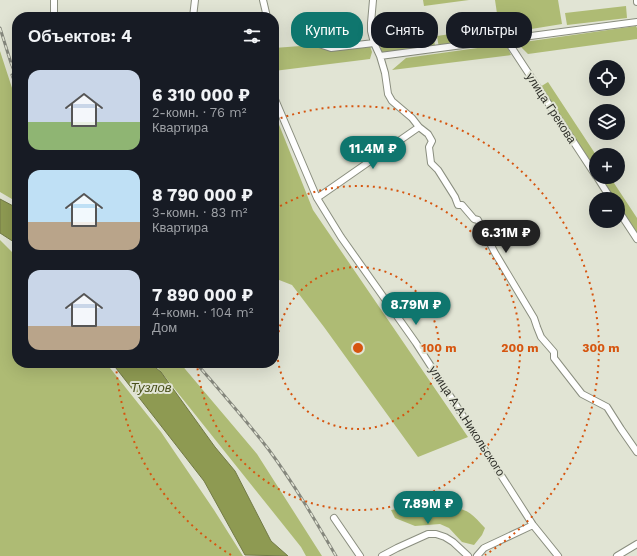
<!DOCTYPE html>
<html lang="ru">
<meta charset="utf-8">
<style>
:root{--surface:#171b24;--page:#20242c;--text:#f1f3f6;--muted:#9ea1a6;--accent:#0f766e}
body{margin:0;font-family:"Work Sans",sans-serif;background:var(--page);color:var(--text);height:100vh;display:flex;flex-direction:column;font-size:15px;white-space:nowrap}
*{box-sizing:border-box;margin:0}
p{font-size:13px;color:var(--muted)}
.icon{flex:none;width:22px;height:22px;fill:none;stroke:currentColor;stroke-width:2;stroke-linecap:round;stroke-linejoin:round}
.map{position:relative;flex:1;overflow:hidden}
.side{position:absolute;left:12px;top:12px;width:267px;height:356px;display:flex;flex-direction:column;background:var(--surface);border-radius:16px;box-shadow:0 4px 16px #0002}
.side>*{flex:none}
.top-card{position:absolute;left:291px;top:12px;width:286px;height:36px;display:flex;gap:8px}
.tools{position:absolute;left:589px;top:60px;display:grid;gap:8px}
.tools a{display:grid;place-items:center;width:36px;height:36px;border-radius:50%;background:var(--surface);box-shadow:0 4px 16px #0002;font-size:20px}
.price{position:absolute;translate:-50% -34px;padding:0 9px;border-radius:14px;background:var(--accent);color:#fff;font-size:13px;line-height:26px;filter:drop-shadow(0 1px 2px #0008)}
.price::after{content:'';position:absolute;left:50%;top:24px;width:12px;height:9px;margin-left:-6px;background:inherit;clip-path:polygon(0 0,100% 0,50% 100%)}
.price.active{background:#222;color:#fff}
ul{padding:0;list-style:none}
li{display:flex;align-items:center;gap:12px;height:100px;padding:0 16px}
li span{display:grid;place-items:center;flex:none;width:112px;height:80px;border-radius:12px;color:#555}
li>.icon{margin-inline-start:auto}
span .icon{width:48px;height:48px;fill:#fffc;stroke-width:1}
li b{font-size:17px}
h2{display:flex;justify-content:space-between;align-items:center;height:48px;padding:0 16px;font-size:17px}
.pill{padding:0 14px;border-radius:16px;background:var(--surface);box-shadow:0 4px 16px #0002;font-size:14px;line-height:36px}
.pill.active{background:var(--accent);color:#fff}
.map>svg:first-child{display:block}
.green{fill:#aebb74}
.water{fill:#8e9a52;stroke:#727a46}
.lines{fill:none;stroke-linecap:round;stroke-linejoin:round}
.street-casing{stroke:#8a8e7f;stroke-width:8}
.street{stroke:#fff;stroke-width:6}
.rail-casing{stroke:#85877d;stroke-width:3}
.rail{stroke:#e1e4d4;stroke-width:1.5;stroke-dasharray:4.5;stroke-linecap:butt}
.ring{fill:none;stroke:#d6550f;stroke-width:2;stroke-dasharray:2 4}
.labels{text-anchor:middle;stroke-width:4;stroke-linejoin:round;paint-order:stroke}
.street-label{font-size:12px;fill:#2f302a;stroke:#e1e4d4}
.water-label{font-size:13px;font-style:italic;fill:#4b521d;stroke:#e1e4d4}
.centre{fill:#d6550f;stroke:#e1e4d4;stroke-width:2}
.ring-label{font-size:12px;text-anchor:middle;font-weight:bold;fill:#d6550f;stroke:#e1e4d4;stroke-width:4;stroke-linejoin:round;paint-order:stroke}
</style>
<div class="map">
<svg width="637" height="556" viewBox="0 0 637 556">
<rect width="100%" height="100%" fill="#e1e4d4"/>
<path class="green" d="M423,0H469L424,6Z
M495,0H558L562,24L500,34Z
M626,6L627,18L567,25L565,13Z
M636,26L637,28V39L528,54L517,43Z
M425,31L434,36L435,48L382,55L379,38Z
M457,33L459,45L439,48L437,36Z
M506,44L511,55L392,70L406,58Z
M314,45L331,51L370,46L372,52L370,59L274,71V48Z
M0,51L13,91L17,100V202L0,192Z
M548,82L596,155V172L540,87Z
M274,112L313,210L468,437L418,457L324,327L292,285L274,278Z
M599,177H610L637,218V234L618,205V199H614Z
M0,240L17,257V363H106L161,432L214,510L243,556H0Z
M154,363H180L257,454L322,556H306L301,547Z
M403,508C408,509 413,512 418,512C424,513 427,511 433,509C437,508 441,509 445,508C467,507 471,513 485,528L482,535L474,545L462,542L449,528L440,524L415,526L395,518L391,510Z"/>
<path class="water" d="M0,199L17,208V244L0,233Z
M112,363H150L161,372L215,447L235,471L271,541L288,556L245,555L204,481Z"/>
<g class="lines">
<defs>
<path id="street" d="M263,0L267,17
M373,0L371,23V31L374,43L380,56L385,73L388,94L392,101L412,118L419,127L428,134L432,141L429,147L431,163L438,170L455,197L458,205H462L474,219L478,220L495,253L534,318L537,327L541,337L554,352V358L582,394L607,407L621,429L637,452
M637,0V2
M54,17V0
M193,17L195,0
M506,39L596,176
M316,43L331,48L374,43
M380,56L637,22
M274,97L317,198L341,237L416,343L533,525L558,556
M597,177L611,199
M317,198L419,127
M618,210L637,239
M334,518L360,556
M382,556L397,548L428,534H436L445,537L453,542L468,556
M477,556L484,548L533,525
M617,556L637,544"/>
</defs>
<use href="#street" class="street-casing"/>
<use href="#street" class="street"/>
<defs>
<path id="rail" d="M0,28L11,63L17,78
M12,75L17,88
M196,363C221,392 246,420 269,450C294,484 315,520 336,556"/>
</defs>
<use href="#rail" class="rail-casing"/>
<use href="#rail" class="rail"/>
</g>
<g class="ring">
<circle cx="358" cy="348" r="81"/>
<path d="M275 209A162 162 0 1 1 197 364"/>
<path d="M231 555A243 243 0 0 1 116 365M275 120A243 243 0 0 1 485 555"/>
</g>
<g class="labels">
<g class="street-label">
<text transform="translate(551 108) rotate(57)" y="4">улица Грекова</text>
<text transform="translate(467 421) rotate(57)" y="4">улица А.А.Никольского</text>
</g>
<g class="water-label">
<text x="151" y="392">Тузлов</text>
</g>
</g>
<circle cx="358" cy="348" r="6" class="centre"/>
<g class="ring-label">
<text x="439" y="352">100 m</text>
<text x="520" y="352">200 m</text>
<text x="601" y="352">300 m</text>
</g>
</svg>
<div class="tools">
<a><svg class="icon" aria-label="locate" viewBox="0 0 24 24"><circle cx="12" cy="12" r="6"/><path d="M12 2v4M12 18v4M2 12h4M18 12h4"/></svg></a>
<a><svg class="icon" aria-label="layers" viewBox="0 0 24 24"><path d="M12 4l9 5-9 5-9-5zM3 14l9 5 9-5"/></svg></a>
<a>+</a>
<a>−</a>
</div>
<b class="price" style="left:373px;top:170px">11.4M ₽</b>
<b class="price active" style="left:506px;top:254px">6.31M ₽</b>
<b class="price" style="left:416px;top:326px">8.79M ₽</b>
<b class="price" style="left:428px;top:525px">7.89M ₽</b>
<div class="top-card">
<a class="pill active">Купить</a>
<a class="pill">Снять</a>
<a class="pill">Фильтры</a>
</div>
<section class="side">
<h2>Объектов: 4<svg class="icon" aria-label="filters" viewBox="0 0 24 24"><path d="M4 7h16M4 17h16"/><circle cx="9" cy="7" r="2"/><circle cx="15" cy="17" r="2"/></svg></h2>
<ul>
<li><span style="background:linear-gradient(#c9d6e8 65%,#8fb573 0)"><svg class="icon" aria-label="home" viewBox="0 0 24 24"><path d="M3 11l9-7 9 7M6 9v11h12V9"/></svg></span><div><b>6 310 000 ₽</b><p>2-комн. · 76 m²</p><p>Квартира</p></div></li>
<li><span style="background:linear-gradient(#bfe0f5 65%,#b9a48a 0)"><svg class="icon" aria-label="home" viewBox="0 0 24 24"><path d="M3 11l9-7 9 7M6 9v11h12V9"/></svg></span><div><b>8 790 000 ₽</b><p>3-комн. · 83 m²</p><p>Квартира</p></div></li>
<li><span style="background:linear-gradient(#c9d6e8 70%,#b9a48a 0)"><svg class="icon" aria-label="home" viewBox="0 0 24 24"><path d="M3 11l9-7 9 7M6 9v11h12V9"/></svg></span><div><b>7 890 000 ₽</b><p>4-комн. · 104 m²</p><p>Дом</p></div></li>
</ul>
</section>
</div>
